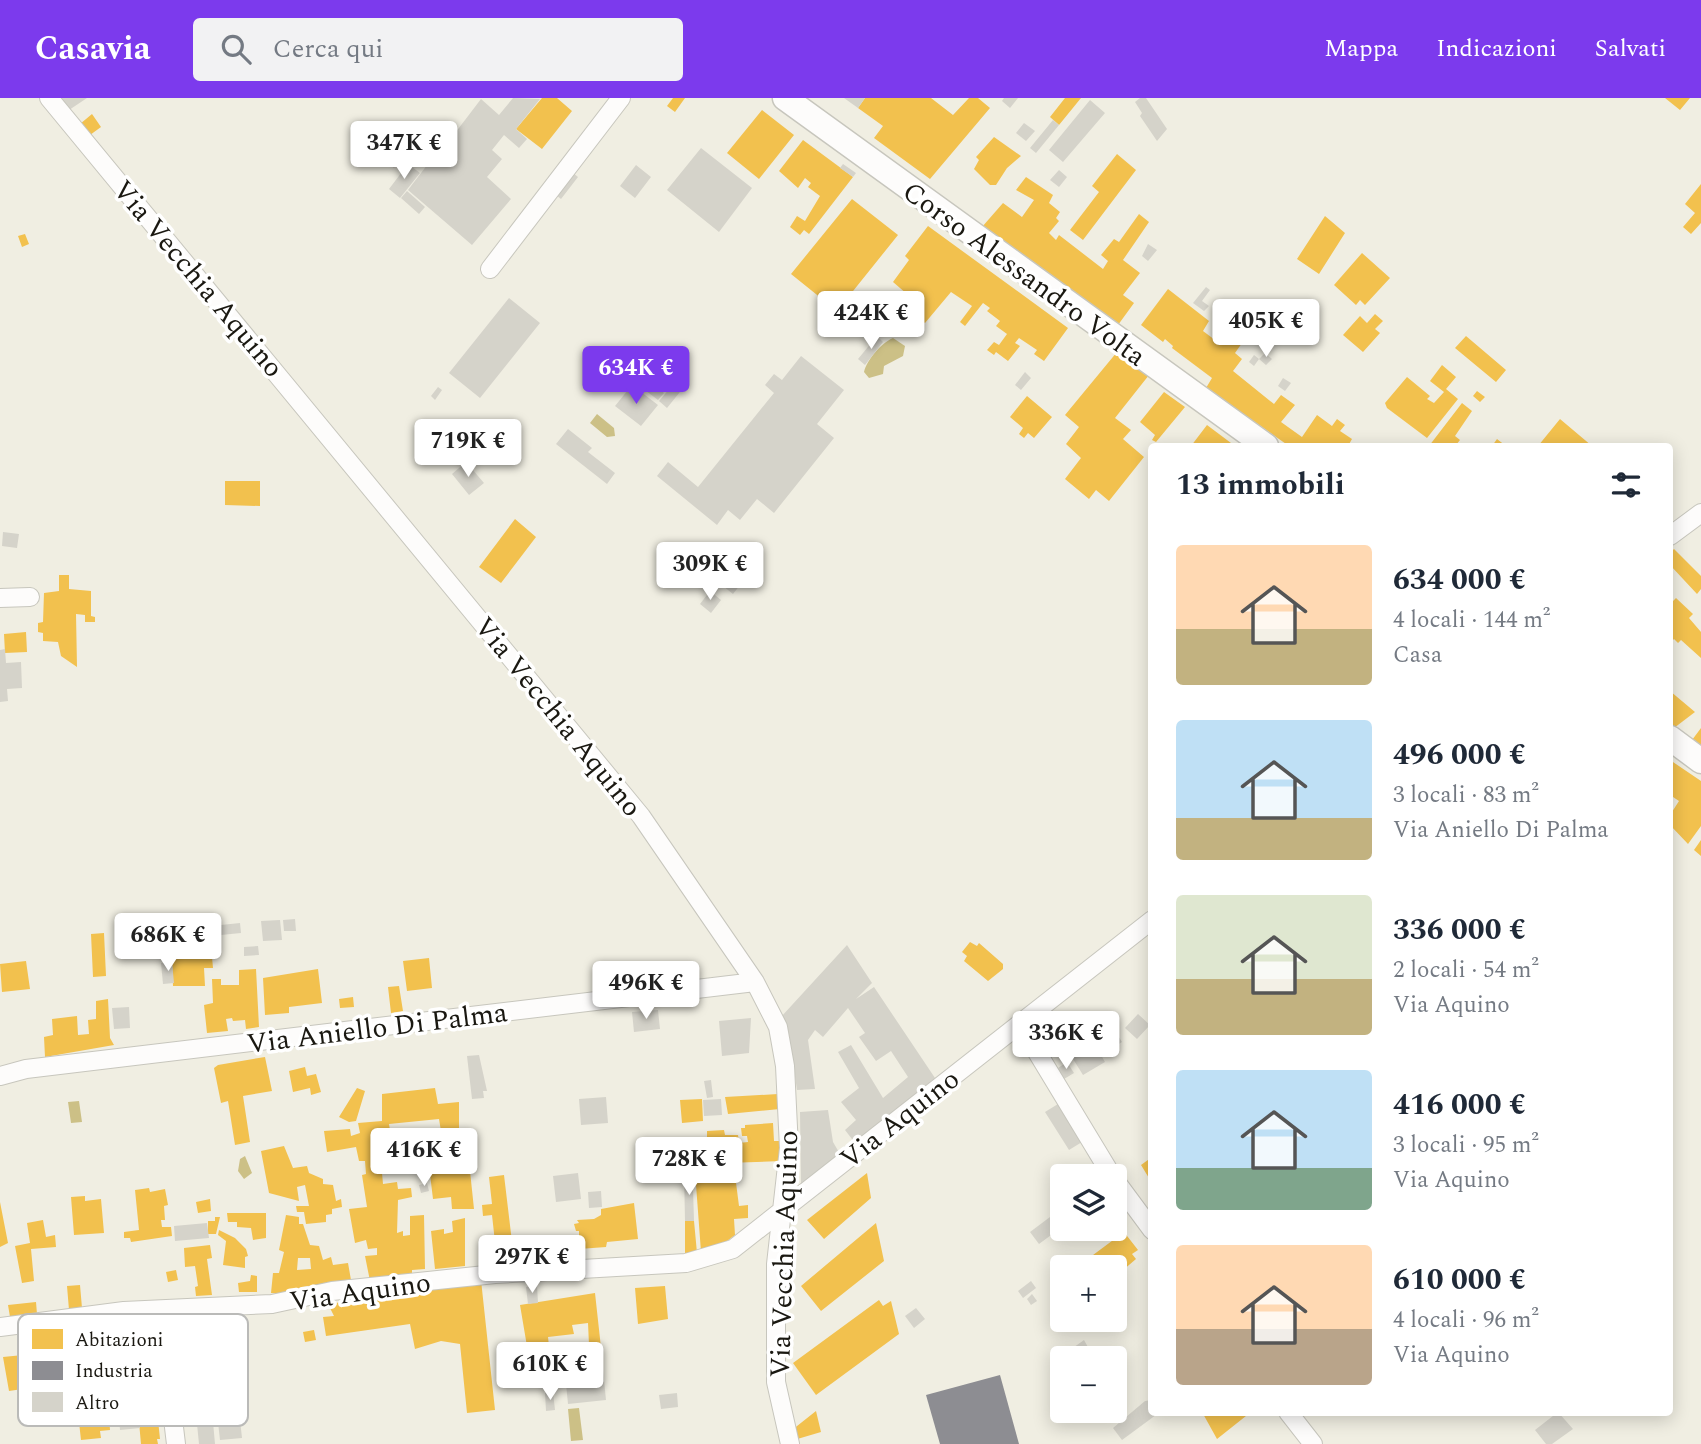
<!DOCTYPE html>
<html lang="it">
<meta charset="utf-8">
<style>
:root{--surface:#fff;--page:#f2f2f3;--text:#1f2937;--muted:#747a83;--accent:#7c3aed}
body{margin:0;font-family:Spectral,serif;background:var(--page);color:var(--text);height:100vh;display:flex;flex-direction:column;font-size:26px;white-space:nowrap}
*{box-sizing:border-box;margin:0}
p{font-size:23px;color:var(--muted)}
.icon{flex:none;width:38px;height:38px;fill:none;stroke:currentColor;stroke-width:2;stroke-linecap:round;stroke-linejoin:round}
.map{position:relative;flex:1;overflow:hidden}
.sheet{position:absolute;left:1148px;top:345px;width:525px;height:973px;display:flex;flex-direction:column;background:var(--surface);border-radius:7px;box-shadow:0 4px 18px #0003}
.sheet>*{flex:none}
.tools{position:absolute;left:1050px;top:1066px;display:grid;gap:14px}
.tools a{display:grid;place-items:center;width:77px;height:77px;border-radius:7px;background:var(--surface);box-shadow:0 4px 18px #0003;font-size:35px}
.price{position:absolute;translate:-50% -60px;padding:0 16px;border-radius:7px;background:#fff;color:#222;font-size:23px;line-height:46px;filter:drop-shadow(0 2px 4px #0008)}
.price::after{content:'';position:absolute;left:50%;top:42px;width:21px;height:16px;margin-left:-10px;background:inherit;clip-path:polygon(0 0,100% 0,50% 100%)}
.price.active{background:var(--accent);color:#fff}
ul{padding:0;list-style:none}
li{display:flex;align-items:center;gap:21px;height:175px;padding:0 28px}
li span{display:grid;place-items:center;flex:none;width:196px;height:140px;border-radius:7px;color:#555}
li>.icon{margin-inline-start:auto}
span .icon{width:84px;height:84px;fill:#fffc;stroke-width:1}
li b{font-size:30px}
h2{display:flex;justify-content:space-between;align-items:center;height:84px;padding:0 28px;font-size:30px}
header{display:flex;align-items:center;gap:42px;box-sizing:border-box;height:98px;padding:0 35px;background:var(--accent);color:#fff}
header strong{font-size:33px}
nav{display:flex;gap:38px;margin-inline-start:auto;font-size:24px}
.search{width:490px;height:63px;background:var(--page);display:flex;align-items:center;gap:18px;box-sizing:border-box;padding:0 24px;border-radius:7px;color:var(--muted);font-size:26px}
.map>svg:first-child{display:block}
.water{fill:#ccc086}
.homes{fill:#f2c14e;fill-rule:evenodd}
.industry{fill:#8d8d92}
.building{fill:#d5d3ca}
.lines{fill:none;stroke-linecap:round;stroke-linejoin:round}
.minor-casing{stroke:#c7c6bd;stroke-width:20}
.secondary-casing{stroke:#c7c6bd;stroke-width:27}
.minor{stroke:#fdfcfb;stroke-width:18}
.secondary{stroke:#fdfcfb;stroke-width:24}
.labels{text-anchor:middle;stroke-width:7;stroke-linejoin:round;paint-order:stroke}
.street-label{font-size:28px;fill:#1a1811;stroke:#fff}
.key{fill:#fff;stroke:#babab8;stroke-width:2}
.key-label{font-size:19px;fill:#1a1811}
</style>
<header>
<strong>Casavia</strong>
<div class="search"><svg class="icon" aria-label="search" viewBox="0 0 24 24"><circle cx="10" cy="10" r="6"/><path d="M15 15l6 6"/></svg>Cerca qui</div>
<nav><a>Mappa</a><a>Indicazioni</a><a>Salvati</a></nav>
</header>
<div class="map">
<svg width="1701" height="1346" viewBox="0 0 1701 1346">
<rect width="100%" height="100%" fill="#f0eee2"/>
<path class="water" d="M893,240L905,248L903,258L884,268L883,276L869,280L864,274C867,262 881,245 893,240Z
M597,316L614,330L615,338L607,339L590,325Z
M79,1003L82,1024L71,1025L68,1004Z
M245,1058L252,1075L244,1081L238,1073L240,1061Z
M579,1310L583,1342L571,1343L568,1311Z"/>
<path class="homes" d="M542,0H557L572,13L542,51L516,31Z
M673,0H685L675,14L667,8Z
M865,0H931L953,17L969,0H978L990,10L930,81L874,40L883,28L858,10Z
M1065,0H1081L1059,27L1050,19Z
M1665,0H1690L1680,12Z
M762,12L794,37L759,81L727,55Z
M92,16L101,29L90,37L80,26Z
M994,39L1021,58L1007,70L996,87H990L974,71L979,62L976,59Z
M803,42L853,79L809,136L804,132L800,137L790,129L797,118L805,123L820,98L808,89L811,85L805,80L798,90L779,73Z
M1117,56L1136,72L1083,142L1070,132L1099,94L1092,88Z
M1026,79L1053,97L1049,105L1060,114L1056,120L1059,123L1049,135L1056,142L1059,137L1103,171L1108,163L1101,157L1114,141L1119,144L1139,116L1149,124L1123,162L1140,175L1123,197L1134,205L1118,227L982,129L1003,105L1022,119L1034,102L1016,92Z
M1701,86V125L1691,136L1683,129L1695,115L1685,106Z
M852,101L898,137L837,213L791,176Z
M1325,118L1345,135L1319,176L1297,161Z
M928,128L1068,230L1044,263L1034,256L1037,252L1019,240L1015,245L1020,248L1008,263L996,254L994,257L987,252L994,244L999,247L1007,236L996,228L1000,223L987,213L990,210L983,205L965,228L960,224L972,208L951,194L925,225L913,217L909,222L894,212L907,196L893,184L909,162L905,158Z
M25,136L29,146L22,149L18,138Z
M1362,155L1390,180L1365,207L1360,202L1356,207L1334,187Z
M1168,191L1209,223L1203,233L1219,245L1236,224L1249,235L1235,255L1242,261L1233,273L1274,306L1281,297L1295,307L1281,324L1302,339L1317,317L1332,328L1337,321L1345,327L1340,333L1352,341L1348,348H1289L1206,290L1212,280L1172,250L1173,248L1165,241L1163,244L1141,227Z
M1375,216L1383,223L1375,231L1380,235L1363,254L1343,237L1360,218L1367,225Z
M1466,238L1506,272L1496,284L1455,250Z
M1117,254L1149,277L1115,320L1131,332L1123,341L1144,359L1109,403L1096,392L1089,401L1065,381L1081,360L1066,346L1079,329L1065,317Z
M1442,267L1456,279L1446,291L1458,301L1427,340L1387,310L1385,305L1407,279L1430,298L1427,301L1434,305L1444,294L1430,283Z
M1477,293L1485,299L1480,304L1473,298Z
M1164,294L1185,309L1156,344L1152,342L1155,337L1140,324Z
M1027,298L1052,319L1034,340L1028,335L1024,340L1019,336L1023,330L1010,319Z
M1462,305L1472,313L1455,338L1460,342L1456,347L1459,348H1429Z
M1560,321L1592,348H1538Z
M1207,327L1235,348H1191Z
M1497,341L1506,348H1492Z
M225,383H260V408L225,407Z
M515,421L536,439L501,485L479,469Z
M1674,451L1701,478V491L1697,496L1670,467V455Z
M59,477H69V491L91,493V518L95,519V524H85V517L76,516L77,569L61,558L58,544L43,543V535L38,534V525L43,524L44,495L59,493Z
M1676,500L1693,516L1689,520L1701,534V560L1681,542L1678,545L1674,541L1670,545V506Z
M26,534L27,554L5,555L4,536Z
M1670,593L1695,614L1674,630L1670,627Z
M1701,630V649L1692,642Z
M1670,662L1701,683V728L1688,746L1670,727V717L1679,703L1670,697Z
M1701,742V758L1694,752Z
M104,835L106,878L93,879L91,836Z
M970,844L977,848L979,845L1003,866V871L988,883L964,863L967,858L962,854Z
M212,859L213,870H204L205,888H173L172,861Z
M429,860L432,890L407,893L403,863Z
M26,863L30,891L2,894L0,866Z
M256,871L259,929L246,931L245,922L233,923L232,920L226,921L228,933L207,935L204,907L213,905L212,881H221V887H239V872Z
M318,871L322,905L289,909V915L265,917L263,880Z
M399,888L403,913L391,915L388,889Z
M353,899L354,909L340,910L339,901Z
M108,901L110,940L114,947L45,959L44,939L53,937L52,921L77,918L78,937L89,936L88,922L96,921V903Z
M265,959L272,993L243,998L250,1044L235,1047L228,1003L221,1005L214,970L218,967Z
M305,969L307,978L316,976L321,994L311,997L310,990L293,994L289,973Z
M357,990L365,993L356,1023L349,1024L339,1019Z
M435,990L438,1006L459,1004V1033H441L439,1021L389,1026L392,1045L389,1044L390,1053L402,1050L405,1071L382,1075L383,1086L397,1084L398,1091L411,1090L412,1099L398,1102L397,1135L403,1133V1138L410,1137V1118L424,1117L425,1171L412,1172V1180L370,1183L365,1158L377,1157V1150L368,1151L366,1142L355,1145L349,1111L367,1109L362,1077L366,1076L365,1063H359L356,1049L327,1054L324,1033L350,1031L351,1038L360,1035L358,1025L382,1023V996Z
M778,996L780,1011L728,1016L725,999Z
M702,1001L703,1023L682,1025L680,1002Z
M773,1025L774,1043H782V1063L726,1065V1054H717V1046H707V1033L724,1032L725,1037H738L739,1045L748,1044L747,1038H742L741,1030H745V1027Z
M284,1048L293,1070L307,1068L309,1075L323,1081V1086L333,1087L336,1103L341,1101L342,1109L332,1111V1116L326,1117V1124L306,1126L304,1114H297L296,1108H309L305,1087L297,1089L299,1103L269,1095L261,1053Z
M1152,1059V1085L1141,1067Z
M446,1066L447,1075L470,1073L474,1111H452L451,1099L433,1101L429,1068Z
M719,1069L720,1079L735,1077L739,1108L748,1107V1120L734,1121L735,1137L719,1149L701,1154L695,1073Z
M867,1075L871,1100L824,1141L807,1122Z
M504,1077L515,1169L498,1171L492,1117L483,1118L482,1107L492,1106L489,1079Z
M149,1090L150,1094L165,1091L168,1107L164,1108L165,1122H161L162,1129H171L172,1138L131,1144L130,1140H124V1134L139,1132L135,1092Z
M85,1098V1103L101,1101L104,1135L74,1137L71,1099Z
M210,1101L211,1113L198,1115L196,1104Z
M0,1104L8,1145L0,1149Z
M634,1105L638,1141L607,1144L606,1149L579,1151V1133H576L574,1126L579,1125L577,1122L594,1121L601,1117V1111Z
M227,1115H266V1140L253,1142L251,1130L237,1129V1124H228Z
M286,1117L299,1119V1126H303L310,1147L319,1148L323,1162L331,1159L333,1167L348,1165L351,1182L292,1191L291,1196L271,1195L273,1175H279L284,1154L279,1152ZM298,1160H310L311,1171L297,1172Z
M215,1119H220L216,1136H208V1123H215Z
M465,1120V1168L435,1171L431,1133L444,1131V1136L453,1134L452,1123Z
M43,1122L46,1139L55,1137L56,1149L31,1151L34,1183L22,1185L15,1148L30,1145L27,1125Z
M685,1123H694L697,1155L685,1157Z
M876,1125L884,1163L821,1213L801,1188Z
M219,1132L235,1140L246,1151L248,1158L245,1159V1170L223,1167L226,1143L218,1137Z
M1124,1134L1138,1152L1132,1156L1136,1161L1115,1179V1169H1084L1095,1160L1093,1157Z
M210,1147L212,1160L207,1161L212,1197L196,1198L195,1189L198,1188L195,1168L185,1169L184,1150Z
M176,1172L178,1182L168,1184L166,1174Z
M251,1177L257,1178V1194H239L238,1185L250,1183Z
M481,1182L495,1312L467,1315L460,1246L441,1243L415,1251L410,1226L326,1238L323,1219L334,1218L328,1206L379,1199L378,1194Z
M80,1187L82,1210L69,1212L67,1188Z
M665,1188L668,1221L638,1226L635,1190Z
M595,1195L603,1268L590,1269L588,1225L572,1227L574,1236L548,1239L552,1275L532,1278L520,1207Z
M879,1202L883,1208L891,1203L899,1236L816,1297L793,1265Z
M36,1204L37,1216L10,1219L8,1207Z
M73,1229L78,1270L93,1269L101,1318H109L110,1332L100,1333L101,1340L81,1342L77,1306L70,1307L63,1254L48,1256L47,1244L52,1243L51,1232Z
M314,1232L316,1242L305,1244L303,1234Z
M33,1256L36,1289L9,1293L3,1259Z
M816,1313L821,1334L794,1342L792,1332Z
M1202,1314H1251L1217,1341Z
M158,1322L160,1341H157L158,1346H141L139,1324Z"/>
<path class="industry" d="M1000,1277L1019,1346H940L926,1297Z"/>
<path class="building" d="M58,0H87L69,12Z
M513,0L540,1L516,31L527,41L519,50L504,37L492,52L502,61L487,79L511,101L472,147L408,92L434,58L423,50L433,36L451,50L454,47L449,43L481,1L499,17Z
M844,0H865L858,10Z
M1004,0H1018L1010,10L1002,3Z
M1140,0H1146L1167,31L1157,43L1140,18L1142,15L1135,4Z
M1090,2L1105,15L1063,64L1049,52Z
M1053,22L1059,27L1036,55L1030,50Z
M1024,25L1035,33L1026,43L1016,35Z
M386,36L407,54L394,70L382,59L379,63L369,55Z
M701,50L752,90L719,134L667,92Z
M408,66L420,75L400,100L389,91Z
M843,66L856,75L853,79L840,70Z
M636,67L651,79L635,100L620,88Z
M1059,72L1067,79L1059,89L1050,82Z
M573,75L578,79L561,101L556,97Z
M407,93L425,109L419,116L401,100Z
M1148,146L1157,152L1148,163L1142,158Z
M1206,189L1210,192L1202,203L1209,208L1204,213L1193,205Z
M509,200L540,225L480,300L449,275Z
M877,238L883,244L865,267L858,261Z
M1265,255L1272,261L1266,267L1259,261Z
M1254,257L1259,261L1254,268L1249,264Z
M801,258L844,292L817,326L834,340L774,415L757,401L740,422L728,412L717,427L657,378L668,364L698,389L774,295L765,287L774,276L782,282Z
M1025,274L1031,280L1021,292L1015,287Z
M644,278L664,295L658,302L637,286Z
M1283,280L1291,285L1285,293L1278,288Z
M676,283L684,289L667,310L659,303Z
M632,287L658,307L641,328L615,308Z
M438,289L442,292L435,302L431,298Z
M568,331L592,350L588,354L615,375L607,386L556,346Z
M466,364L484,385L469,397L452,376Z
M3,434L19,436L17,450L2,448Z
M749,446L763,458L733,496L718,484Z
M710,493L721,502L711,515L700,506Z
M5,551L6,565L21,564L22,590L7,591L8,603L0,604V552Z
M295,821L296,833H284L283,822Z
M280,822L282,842L263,843L261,823Z
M240,825L241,835L221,837V827Z
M171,830L172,838L155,839L154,832Z
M847,847L872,885L856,901L874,889L935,980L855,1045L845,1032L856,1022L841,1004L859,990L838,954L851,947L883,1000L908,979L891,953L876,963L859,939L865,935L848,910L823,939L815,932L808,942L815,991L797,992L789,938L781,919Z
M258,848L259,857L244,858V849Z
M172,864L174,885L163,886L161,865Z
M129,909L130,930L114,931L112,910Z
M658,912L660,931L634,934L632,914Z
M1103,914L1122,944L1101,957L1105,964L1083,977L1063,945L1085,931L1083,927Z
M1138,916L1150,927L1137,941L1125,930Z
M751,920L749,955L722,958L719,923Z
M479,957L487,993H483L484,1000L472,1001L467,958Z
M1067,964L1074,975L1064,981L1058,970Z
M711,982L713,999L707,1000L704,983Z
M606,999L608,1025L581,1027L579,1001Z
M721,1001L722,1017L704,1018L703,1002Z
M1058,1006L1082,1044L1069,1052L1045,1014Z
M828,1012L833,1044L840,1056L801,1088L800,1014Z
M459,1037L461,1047L451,1049L452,1055L444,1056L442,1039Z
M684,1073H695L696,1079H689V1092L693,1091L694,1123H685Z
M578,1075L581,1101L556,1104L553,1078Z
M427,1085L429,1093L421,1095L419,1087Z
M601,1093L602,1109L589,1110L588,1094Z
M1062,1110V1129L1039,1146L1030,1134Z
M207,1125L209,1140L175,1143L174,1128Z
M1075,1130H1089L1080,1138Z
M1031,1183L1036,1190L1023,1200L1018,1193Z
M537,1187L538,1205L528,1206L526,1189Z
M1032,1196L1037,1203L1031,1207L1027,1201Z
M916,1210L925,1221L914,1230L905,1218Z
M1084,1242L1094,1260H1062V1279L1056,1262Z
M603,1272L606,1302L568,1306L565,1276Z
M553,1294L555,1312L546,1313L545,1295Z
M677,1295L678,1309L661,1311L659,1297Z
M1152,1302V1314H1160L1122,1342L1113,1330L1145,1303Z
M238,1304L242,1340L220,1342L217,1315L227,1314L226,1305Z
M1558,1314L1573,1331L1552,1346H1546L1535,1332Z
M138,1318L140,1330L120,1332L119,1320Z
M213,1324L215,1346H199L197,1326Z"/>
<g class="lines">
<defs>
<path id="minor" d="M49,0L641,718L755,884L778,929L785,968L789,1050L776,1166V1284L790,1346
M490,171L621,0
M1670,438L1701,415
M0,500L30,499
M1020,926L1112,1078
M0,978L26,971L755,884
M1115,1082L1152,1132
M160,1212L176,1346
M0,1229L124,1213L272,1206L332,1193L495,1176L686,1165L733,1151L1152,822
M1288,1314L1313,1346"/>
<path id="secondary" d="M785,0L1266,348
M1670,640L1701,663"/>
</defs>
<use href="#minor" class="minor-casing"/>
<use href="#secondary" class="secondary-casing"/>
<use href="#minor" class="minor"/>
<use href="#secondary" class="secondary"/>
</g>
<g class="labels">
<g class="street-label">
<text transform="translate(1025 175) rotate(36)" y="10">Corso Alessandro Volta</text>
<text transform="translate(199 180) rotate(50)" y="10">Via Vecchia Aquino</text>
<text transform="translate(559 618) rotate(51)" y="10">Via Vecchia Aquino</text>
<text transform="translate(377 929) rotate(-7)" y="10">Via Aniello Di Palma</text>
<text transform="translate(899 1020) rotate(-38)" y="10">Via Aquino</text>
<text transform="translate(783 1156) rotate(-88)" y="10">Via Vecchia Aquino</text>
<text transform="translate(360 1193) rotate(-8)" y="10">Via Aquino</text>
</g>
</g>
<rect x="18" y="1216" width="230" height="112" rx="10" class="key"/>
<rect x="32" y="1231" width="31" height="20" fill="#f2c14e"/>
<rect x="32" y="1263" width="31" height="19" fill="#8d8d92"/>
<rect x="32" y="1294" width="31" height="20" fill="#d5d3ca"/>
<g class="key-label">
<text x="75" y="1248">Abitazioni</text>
<text x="75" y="1279">Industria</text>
<text x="75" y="1311">Altro</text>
</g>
</svg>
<div class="tools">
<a><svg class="icon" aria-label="layers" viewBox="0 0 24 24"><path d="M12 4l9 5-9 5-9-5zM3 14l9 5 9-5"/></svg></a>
<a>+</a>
<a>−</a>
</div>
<b class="price" style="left:404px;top:83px">347K €</b>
<b class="price" style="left:871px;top:253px">424K €</b>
<b class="price" style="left:1266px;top:261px">405K €</b>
<b class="price active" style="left:636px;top:308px">634K €</b>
<b class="price" style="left:468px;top:381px">719K €</b>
<b class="price" style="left:710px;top:504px">309K €</b>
<b class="price" style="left:168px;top:875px">686K €</b>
<b class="price" style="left:646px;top:923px">496K €</b>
<b class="price" style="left:1066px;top:973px">336K €</b>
<b class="price" style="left:424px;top:1090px">416K €</b>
<b class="price" style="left:689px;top:1099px">728K €</b>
<b class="price" style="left:532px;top:1197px">297K €</b>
<b class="price" style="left:550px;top:1304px">610K €</b>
<section class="sheet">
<h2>13 immobili<svg class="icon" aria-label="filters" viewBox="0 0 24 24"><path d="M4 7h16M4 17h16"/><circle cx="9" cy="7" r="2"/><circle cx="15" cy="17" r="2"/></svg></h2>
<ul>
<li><span style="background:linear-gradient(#ffd9b3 60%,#c2b280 0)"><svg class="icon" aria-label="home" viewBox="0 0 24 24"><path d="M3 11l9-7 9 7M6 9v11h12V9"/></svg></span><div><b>634 000 €</b><p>4 locali · 144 m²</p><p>Casa</p></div></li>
<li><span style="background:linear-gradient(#bfe0f5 70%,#c2b280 0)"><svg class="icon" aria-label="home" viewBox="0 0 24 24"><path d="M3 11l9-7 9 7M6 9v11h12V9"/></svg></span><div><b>496 000 €</b><p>3 locali · 83 m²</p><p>Via Aniello Di Palma</p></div></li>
<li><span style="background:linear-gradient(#dfe7d0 60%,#c2b280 0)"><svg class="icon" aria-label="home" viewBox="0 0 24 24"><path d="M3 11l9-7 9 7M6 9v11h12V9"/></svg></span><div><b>336 000 €</b><p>2 locali · 54 m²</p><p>Via Aquino</p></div></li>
<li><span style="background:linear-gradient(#bfe0f5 70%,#7fa58c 0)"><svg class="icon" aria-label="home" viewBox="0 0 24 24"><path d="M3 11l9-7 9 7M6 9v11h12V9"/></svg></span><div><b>416 000 €</b><p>3 locali · 95 m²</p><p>Via Aquino</p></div></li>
<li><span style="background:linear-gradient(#ffd9b3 60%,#b9a48a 0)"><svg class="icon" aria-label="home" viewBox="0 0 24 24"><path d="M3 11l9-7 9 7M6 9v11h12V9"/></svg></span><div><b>610 000 €</b><p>4 locali · 96 m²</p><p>Via Aquino</p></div></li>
</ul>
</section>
</div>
